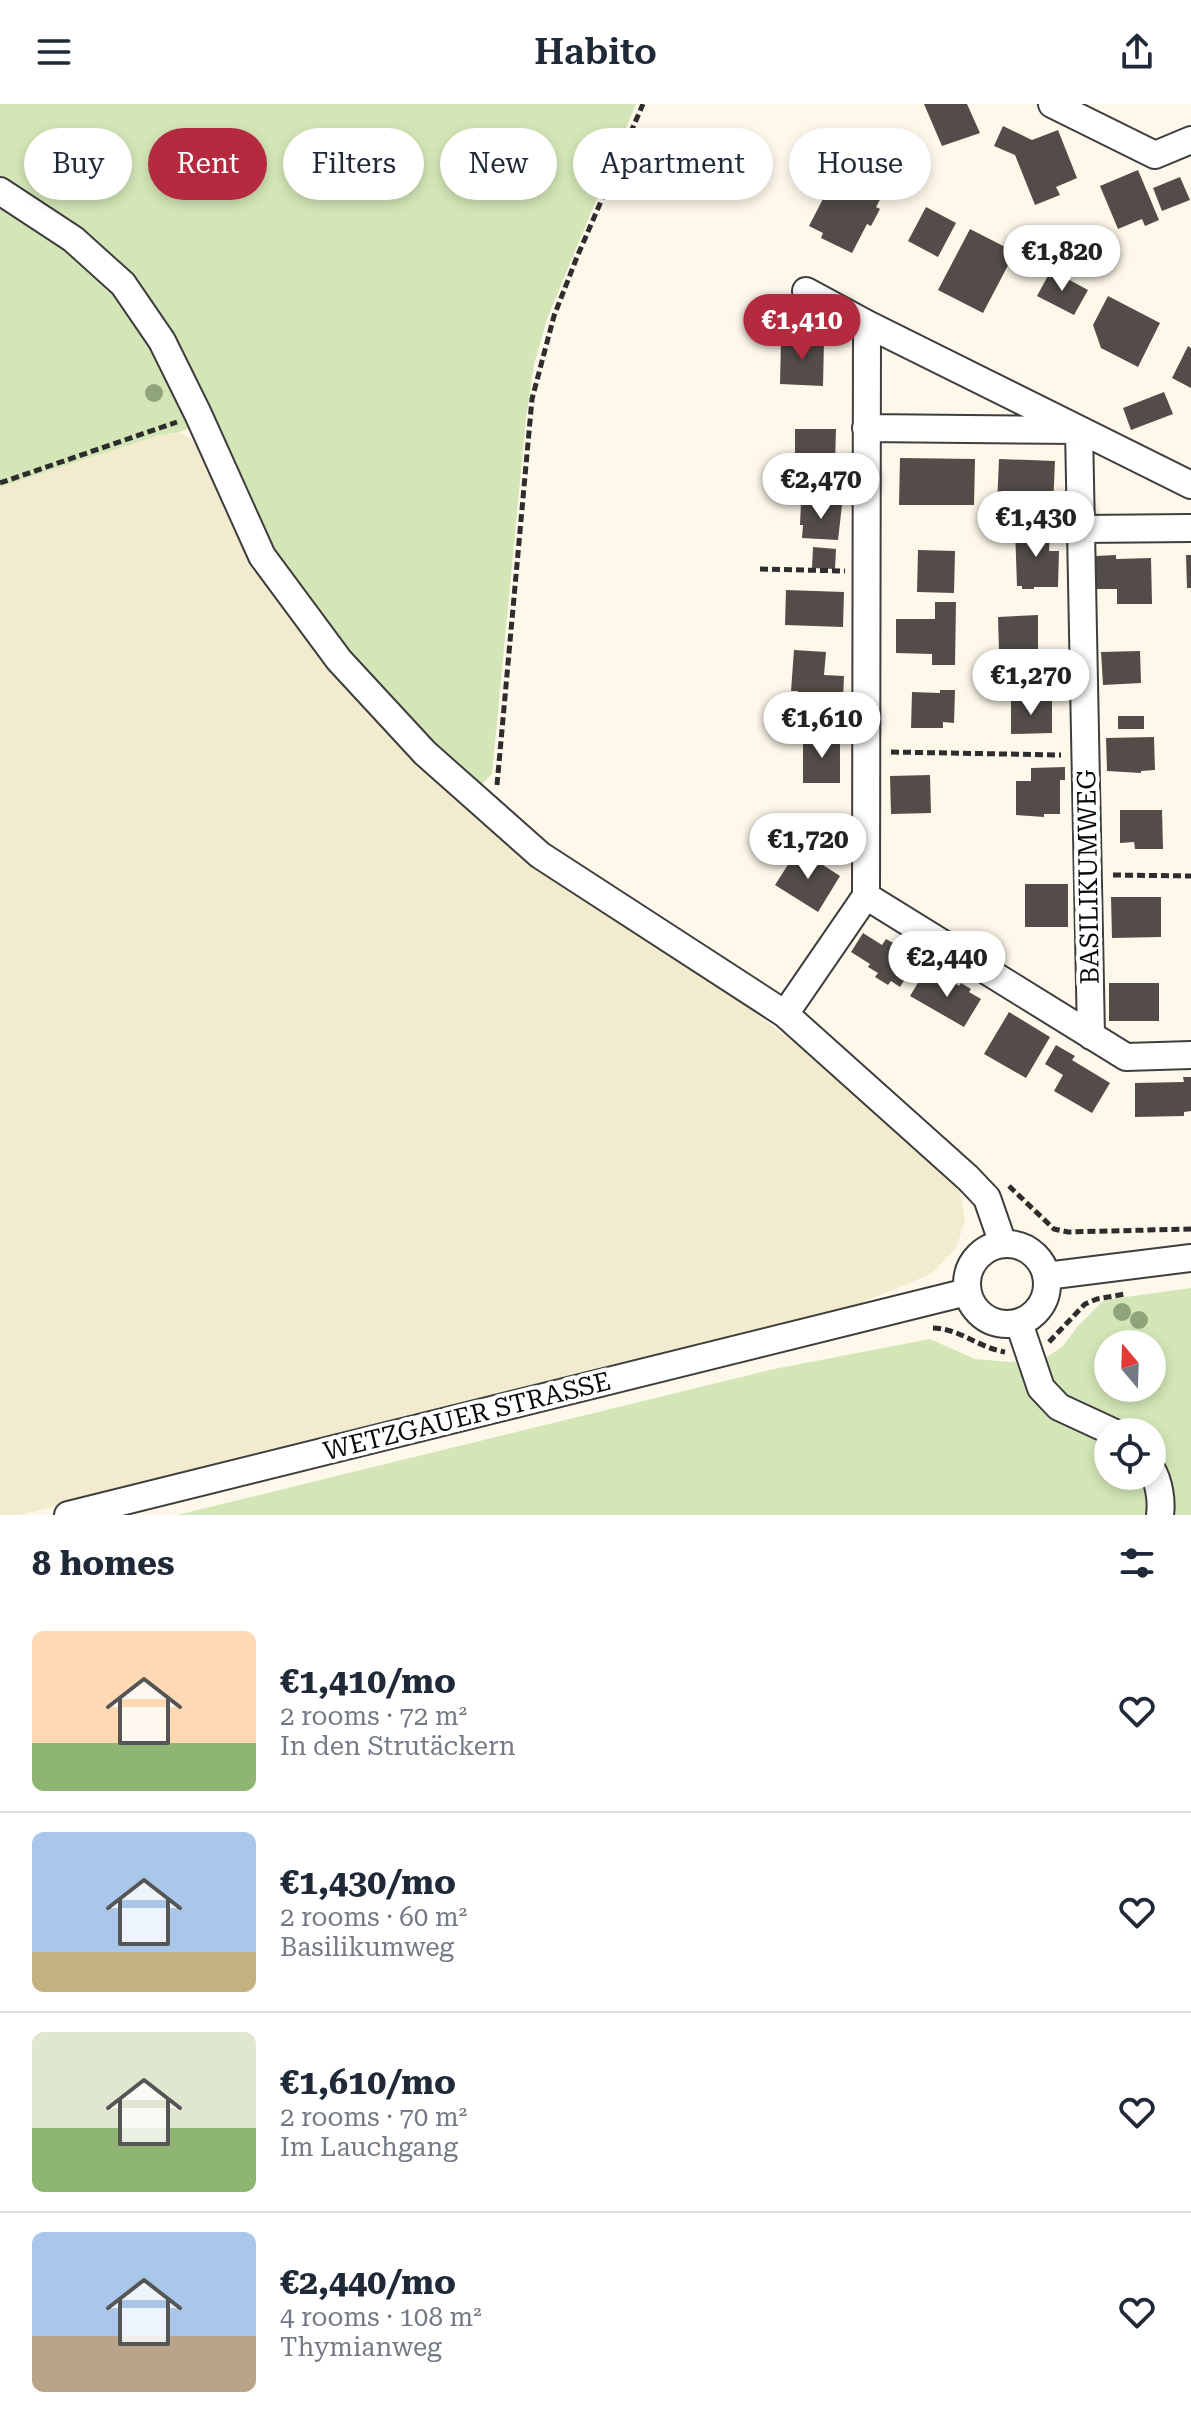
<!DOCTYPE html>
<meta charset="utf-8">
<style>
:root{--surface:#fff;--page:#f6f6f7;--text:#1f2937;--muted:#747a83;--line:#e0e1e3;--accent:#b42b40}
body{margin:0;font-family:"Roboto Serif",serif;background:var(--page);color:var(--text);height:100vh;display:flex;flex-direction:column;font-size:30px;white-space:nowrap}
*{box-sizing:border-box;margin:0}
p{font-size:26px;color:var(--muted)}
.icon{flex:none;width:44px;height:44px;fill:none;stroke:currentColor;stroke-width:2;stroke-linecap:round;stroke-linejoin:round}
.map{position:relative;height:1411px;overflow:hidden}
.drawer{display:flex;flex-direction:column;background:var(--surface);flex:1}
.drawer>*{flex:none}
.top-card{position:absolute;left:24px;top:24px;width:1144px;height:72px;display:flex;gap:16px}
.needle{width:52px;rotate:341deg}
.tools{position:absolute;left:1094px;top:1226px;display:grid;gap:16px}
.tools a{display:grid;place-items:center;width:72px;height:72px;border-radius:50%;background:var(--surface);box-shadow:0 4px 12px #0003;font-size:40px}
.price{position:absolute;translate:-50% -68px;padding:0 18px;border-radius:28px;background:#fff;color:#222;font-size:26px;line-height:52px;filter:drop-shadow(0 2px 4px #0008)}
.price::after{content:'';position:absolute;left:50%;top:48px;width:24px;height:18px;margin-left:-12px;background:inherit;clip-path:polygon(0 0,100% 0,50% 100%)}
.price.selected{background:var(--accent);color:#fff}
ul{padding:0;list-style:none}
li{display:flex;align-items:center;gap:24px;height:200px;padding:0 32px}
li+li{border-top:2px solid var(--line)}
li span{display:grid;place-items:center;flex:none;width:224px;height:160px;border-radius:12px;color:#555}
li>.icon{margin-inline-start:auto}
span .icon{width:96px;height:96px;fill:#fffc;stroke-width:1}
li b{font-size:34px}
h2{display:flex;justify-content:space-between;align-items:center;height:96px;padding:0 32px;font-size:34px}
.chip{padding:0 28px;border-radius:36px;background:var(--surface);box-shadow:0 4px 12px #0003;font-size:28px;line-height:72px}
.chip.selected{background:var(--accent);color:#fff}
header{display:flex;justify-content:space-between;align-items:center;height:104px;padding:0 32px;background:var(--surface);font-size:36px;font-weight:600}
.map>svg:first-child{display:block}
.farmland{fill:#f2ebcd}
.green{fill:#d4e6b7;fill-rule:evenodd}
.building{fill:#534c48}
.lines{fill:none;stroke-linecap:round;stroke-linejoin:round}
.minor-casing{stroke:#3e3e3e;stroke-width:30}
.path{stroke:#2d2d2d;stroke-width:5;stroke-dasharray:8 4;stroke-linecap:butt}
.minor{stroke:#fff;stroke-width:26}
.tree{fill:#8fa47b}
.labels{text-anchor:middle;stroke-width:8;stroke-linejoin:round;paint-order:stroke}
.street-label{font-size:26px;fill:#0b0b0b;stroke:#fff}
</style>
<header><svg class="icon" aria-label="menu" viewBox="0 0 24 24"><path d="M4 6h16M4 12h16M4 18h16"/></svg>Habito<svg class="icon" aria-label="share" viewBox="0 0 24 24"><path d="M12 15V3M7 8l5-5 5 5M5 13v7h14v-7"/></svg></header>
<div class="map">
<svg width="1191" height="1411" viewBox="0 0 1191 1411">
<rect width="100%" height="100%" fill="#fef8eb"/>
<path class="farmland" d="M179,328L190,334L203,348L351,576L701,868L800,943L960,1085L965,1117L956,1144L931,1170L822,1215L20,1411H0V383L160,331Z"/>
<path class="green" d="M0,0H636L547,215L534,261L526,315L492,670L481,681L471,680L387,598L281,460L251,406L212,317L179,328L160,331L0,383Z
M1191,1184V1411H177L774,1265L930,1235L975,1255L1010,1258L1045,1254L1062,1243L1078,1222L1104,1196ZM1108,1240H1152V1284H1108ZM1108,1328H1152V1372H1108Z"/>
<path class="building" d="M924,0H967L980,29L942,42Z
M1003,22L1032,36L1058,26L1077,74L1056,83L1060,91L1035,101L1015,51L994,42Z
M841,60L887,83L876,103L880,105L871,122L867,120L852,149L821,134L823,129L809,122Z
M1138,66L1159,116L1145,122L1142,115L1118,125L1100,82Z
M1180,73L1190,96L1162,107L1153,84Z
M926,103L956,119L938,153L908,137Z
M970,125L1015,148L983,209L938,186Z
M1051,166L1088,186L1074,211L1037,192Z
M1108,192L1160,219L1138,263L1101,244L1093,221Z
M781,235L824,236L823,282L780,280Z
M1188,242L1191,244V284L1172,274Z
M1164,288L1173,310L1131,326L1123,304Z
M795,325H836L835,360L795,359Z
M900,354L975,355L974,401H899Z
M999,355L1055,357L1053,403L997,401Z
M801,399L842,401L838,436L802,434L803,421H800Z
M1015,424L1050,425L1049,447H1059L1058,483H1034V485H1022V482H1017Z
M813,443L836,445L835,465L812,464Z
M918,446L955,447L954,489L917,488Z
M1116,451V455L1151,454L1152,500H1117V485H1096L1095,452Z
M1186,451H1191V484H1187Z
M786,486L844,488L843,523L785,521Z
M935,498H956L955,561H932V550L896,549V515H935Z
M1038,511V547L999,548L998,513Z
M794,546L826,548L824,571L844,572L843,595L836,594L835,606L797,603L798,587H791Z
M1140,547L1141,579L1103,581L1101,548Z
M940,586H955L954,619L943,618V624H911L912,588L940,589Z
M1011,596H1052V629L1011,630Z
M1118,612H1144V625H1118Z
M803,632H840V679H803Z
M1154,633L1155,666L1141,667V669L1107,667L1106,634Z
M1065,663V676H1060V710H1044V713L1016,711V677H1031V664Z
M930,671L931,709L891,710L890,672Z
M1120,706H1162L1163,745H1135L1134,738L1120,739Z
M798,745L840,772L818,808L775,781Z
M1025,780H1068V823H1025Z
M1111,793H1161V833L1112,834Z
M863,829L882,841L886,835L897,841L899,838L918,854L900,883L891,877L888,881L875,873L878,869L868,863L870,860L851,848Z
M924,869L944,881L948,875L959,882L961,879L971,885L969,888L981,895L964,923L910,892Z
M1109,879H1159V917H1109Z
M1009,908L1050,933L1026,974L984,950Z
M1056,941L1075,952L1072,956L1110,979L1092,1009L1054,987L1063,971L1045,960Z
M1183,973H1191V1007L1184,1008V1012L1135,1013V979L1184,978Z"/>
<g class="lines">
<defs>
<path id="minor" d="M1052,0L1155,51L1191,36
M0,87L73,135L123,180L162,237L198,310L262,452L339,556L425,649L540,751L785,910L968,1074L987,1094L1003,1140
M806,187L867,220L1191,381
M866,324L1079,326L1091,932
M1081,425L1191,424
M866,792L867,220
M866,792L1126,953L1191,951
M785,910L866,792
M967 1180a40 40 0 1 1 80 0a40 40 0 1 1-80 0Z
M1046,1172L1191,1154
M1019,1219L1041,1284L1059,1303L1113,1328
M1152,1366C1159,1378 1162,1397 1160,1411
M68,1411L967,1188"/>
</defs>
<use href="#minor" class="minor-casing"/>
<path class="path" d="M0,379L177,318
M760,465L845,467
M891,648L1061,651
M497,681L532,295L554,212L577,153L643,0
M1113,771L1191,772
M1009,1082L1054,1125L1068,1128L1191,1125
M933,1224C961,1225 977,1243 1005,1248
M1049,1238L1085,1200L1097,1195L1125,1190"/>
<use href="#minor" class="minor"/>
</g>
<g class="tree">
<circle cx="154" cy="289" r="9"/>
<circle cx="1122" cy="1208" r="9"/>
<circle cx="1139" cy="1216" r="9"/>
</g>
<g class="labels">
<g class="street-label">
<text transform="translate(1088 773) rotate(-91)" y="9">BASILIKUMWEG</text>
<text transform="translate(467 1312) rotate(-14)" y="9">WETZGAUER STRASSE</text>
</g>
</g>
</svg>
<div class="tools">
<a><svg class="needle" viewBox="-14 -14 28 28"><path d="M0-13l5 13h-10z" fill="#e53935"/><path d="M0 13l5-13h-10z" fill="#747a83"/></svg></a>
<a><svg class="icon" aria-label="locate" viewBox="0 0 24 24"><circle cx="12" cy="12" r="6"/><path d="M12 2v4M12 18v4M2 12h4M18 12h4"/></svg></a>
</div>
<b class="price" style="left:1062px;top:189px">€1,820</b>
<b class="price selected" style="left:802px;top:258px">€1,410</b>
<b class="price" style="left:821px;top:417px">€2,470</b>
<b class="price" style="left:1036px;top:455px">€1,430</b>
<b class="price" style="left:1031px;top:613px">€1,270</b>
<b class="price" style="left:822px;top:656px">€1,610</b>
<b class="price" style="left:808px;top:777px">€1,720</b>
<b class="price" style="left:947px;top:895px">€2,440</b>
<div class="top-card">
<a class="chip">Buy</a>
<a class="chip selected">Rent</a>
<a class="chip">Filters</a>
<a class="chip">New</a>
<a class="chip">Apartment</a>
<a class="chip">House</a>
</div>
</div>
<section class="drawer">
<h2>8 homes<svg class="icon" aria-label="filters" viewBox="0 0 24 24"><path d="M4 7h16M4 17h16"/><circle cx="9" cy="7" r="2"/><circle cx="15" cy="17" r="2"/></svg></h2>
<ul>
<li><span style="background:linear-gradient(#ffd9b3 70%,#8fb573 0)"><svg class="icon" aria-label="home" viewBox="0 0 24 24"><path d="M3 11l9-7 9 7M6 9v11h12V9"/></svg></span><div><b>€1,410/mo</b><p>2 rooms · 72 m²</p><p>In den Strutäckern</p></div><svg class="icon" aria-label="heart" viewBox="0 0 24 24"><path d="M12 20l-8-8c-3-5 5-10 8-4 3-6 11-1 8 4z"/></svg></li>
<li><span style="background:linear-gradient(#a9c7e8 75%,#c2b280 0)"><svg class="icon" aria-label="home" viewBox="0 0 24 24"><path d="M3 11l9-7 9 7M6 9v11h12V9"/></svg></span><div><b>€1,430/mo</b><p>2 rooms · 60 m²</p><p>Basilikumweg</p></div><svg class="icon" aria-label="heart" viewBox="0 0 24 24"><path d="M12 20l-8-8c-3-5 5-10 8-4 3-6 11-1 8 4z"/></svg></li>
<li><span style="background:linear-gradient(#dfe7d0 60%,#8fb573 0)"><svg class="icon" aria-label="home" viewBox="0 0 24 24"><path d="M3 11l9-7 9 7M6 9v11h12V9"/></svg></span><div><b>€1,610/mo</b><p>2 rooms · 70 m²</p><p>Im Lauchgang</p></div><svg class="icon" aria-label="heart" viewBox="0 0 24 24"><path d="M12 20l-8-8c-3-5 5-10 8-4 3-6 11-1 8 4z"/></svg></li>
<li><span style="background:linear-gradient(#a9c7e8 65%,#b9a48a 0)"><svg class="icon" aria-label="home" viewBox="0 0 24 24"><path d="M3 11l9-7 9 7M6 9v11h12V9"/></svg></span><div><b>€2,440/mo</b><p>4 rooms · 108 m²</p><p>Thymianweg</p></div><svg class="icon" aria-label="heart" viewBox="0 0 24 24"><path d="M12 20l-8-8c-3-5 5-10 8-4 3-6 11-1 8 4z"/></svg></li>
</ul>
</section>
